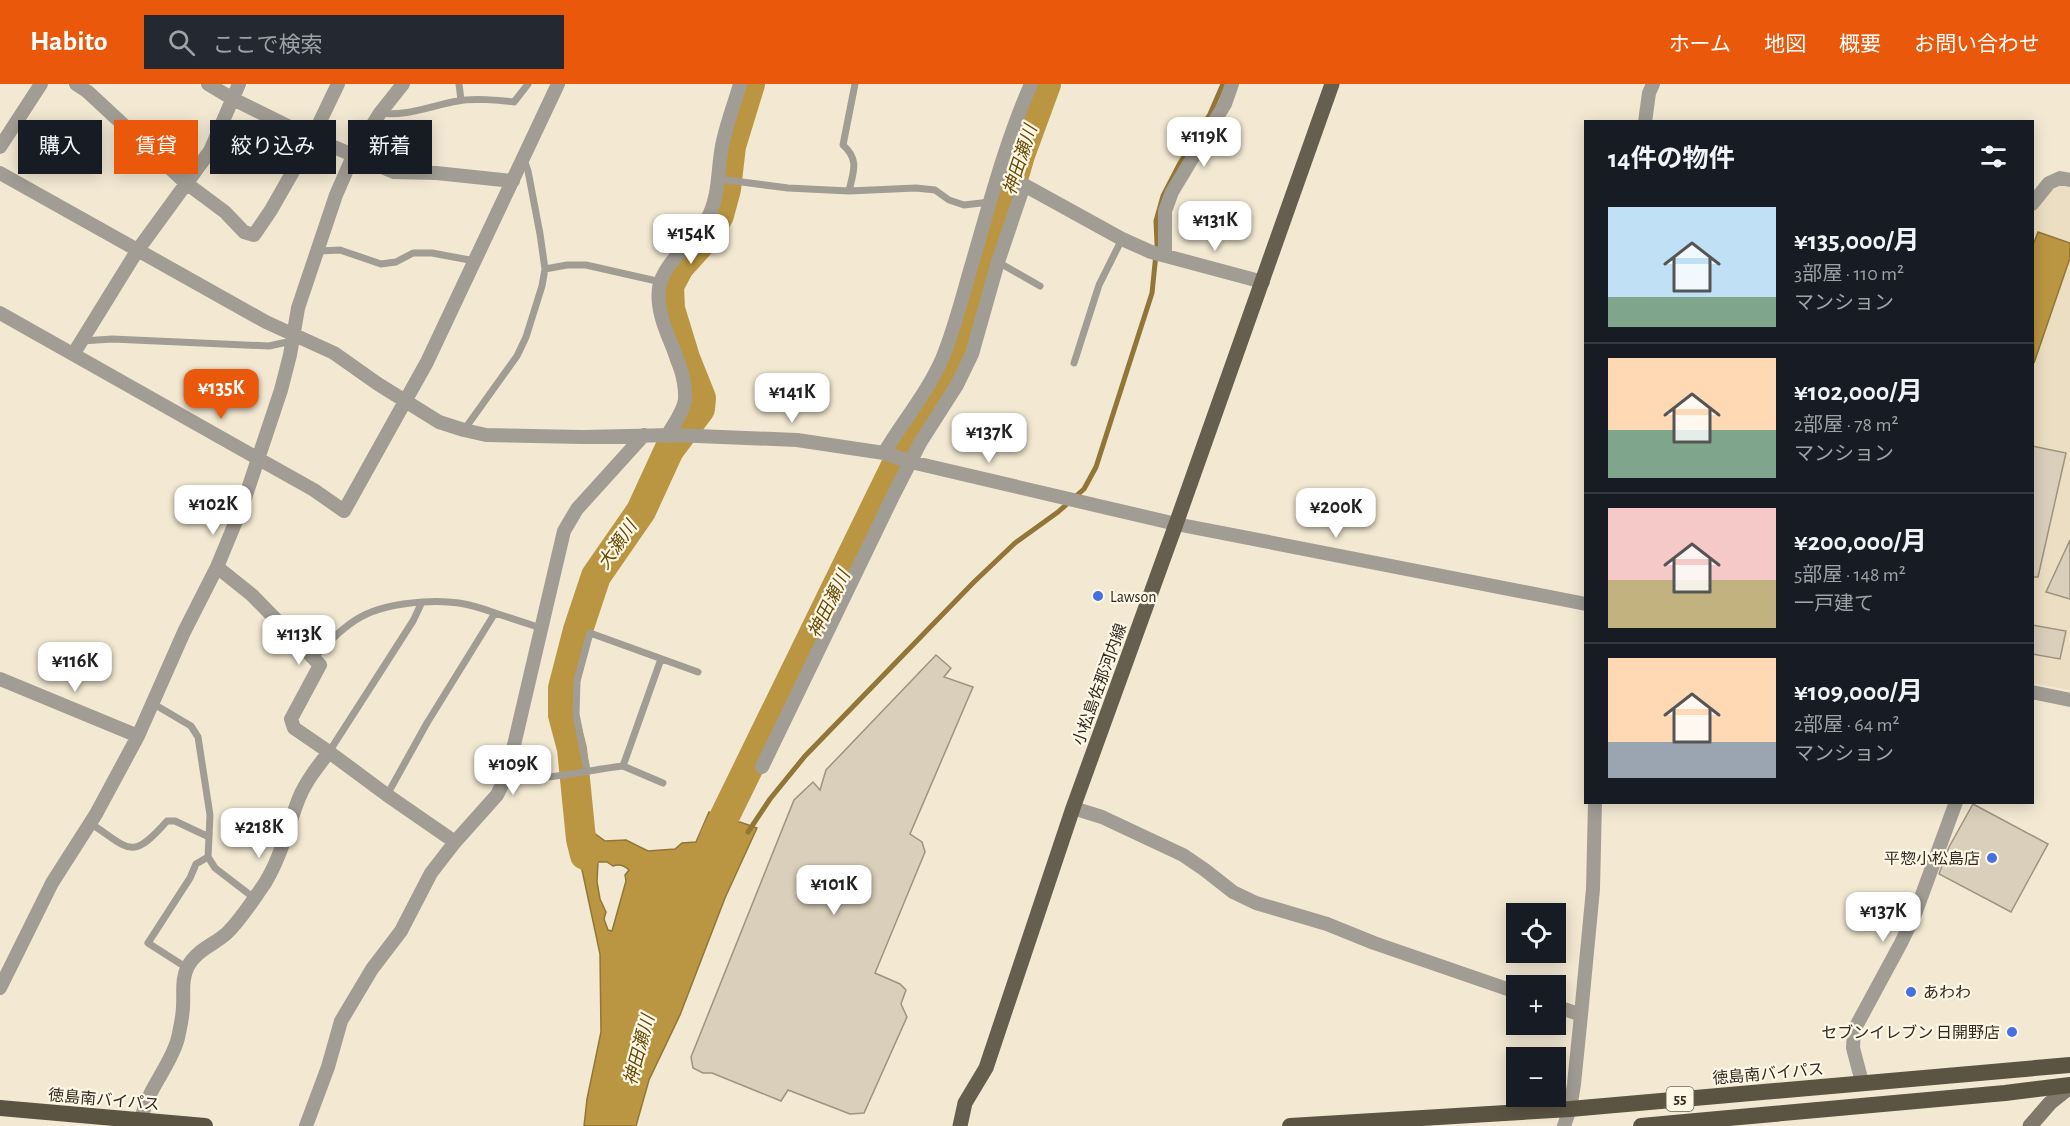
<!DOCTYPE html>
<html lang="ja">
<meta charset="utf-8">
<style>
:root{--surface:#171b24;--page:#242831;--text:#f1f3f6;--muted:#9ea1a6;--line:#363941;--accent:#ea580c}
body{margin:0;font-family:"Alegreya Sans","Noto Sans JP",sans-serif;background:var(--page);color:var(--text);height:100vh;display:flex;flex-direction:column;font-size:22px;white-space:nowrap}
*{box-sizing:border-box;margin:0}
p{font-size:20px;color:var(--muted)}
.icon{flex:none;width:33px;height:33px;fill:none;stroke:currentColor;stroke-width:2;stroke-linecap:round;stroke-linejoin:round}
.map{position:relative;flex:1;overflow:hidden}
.panel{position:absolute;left:1584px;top:36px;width:450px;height:684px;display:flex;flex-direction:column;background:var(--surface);border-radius:0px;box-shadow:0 3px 15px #0003}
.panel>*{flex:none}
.banner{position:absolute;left:18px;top:36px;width:570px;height:54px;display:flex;gap:12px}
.buttons{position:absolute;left:1506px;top:819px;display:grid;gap:12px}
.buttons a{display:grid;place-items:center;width:60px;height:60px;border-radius:0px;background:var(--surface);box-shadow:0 3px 15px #0003;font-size:30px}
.price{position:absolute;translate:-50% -51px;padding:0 14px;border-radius:12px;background:#fff;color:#222;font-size:20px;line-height:39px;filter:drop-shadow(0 2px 3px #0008)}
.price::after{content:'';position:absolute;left:50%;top:36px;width:18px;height:14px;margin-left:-9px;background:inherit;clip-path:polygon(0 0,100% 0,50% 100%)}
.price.on{background:var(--accent);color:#fff}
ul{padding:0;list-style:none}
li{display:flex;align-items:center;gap:18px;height:150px;padding:0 24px}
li+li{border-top:2px solid var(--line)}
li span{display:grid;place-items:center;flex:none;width:168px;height:120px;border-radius:0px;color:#555}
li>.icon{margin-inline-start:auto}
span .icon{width:72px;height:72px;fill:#fffc;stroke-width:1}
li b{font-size:26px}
h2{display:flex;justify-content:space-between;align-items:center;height:72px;padding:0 24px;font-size:26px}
.chip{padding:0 21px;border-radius:0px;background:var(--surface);box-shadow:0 3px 15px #0003;font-size:21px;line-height:54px}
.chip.on{background:var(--accent);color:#fff}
header{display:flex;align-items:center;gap:36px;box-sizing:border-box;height:84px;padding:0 30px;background:var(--accent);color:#fff}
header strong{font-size:28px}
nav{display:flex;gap:33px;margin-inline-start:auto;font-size:21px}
.search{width:420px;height:54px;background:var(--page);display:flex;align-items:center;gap:15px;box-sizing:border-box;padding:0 21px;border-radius:0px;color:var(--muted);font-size:22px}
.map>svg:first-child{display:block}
.built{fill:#ecdec2}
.water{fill:#bb9642;stroke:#917638;stroke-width:1.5;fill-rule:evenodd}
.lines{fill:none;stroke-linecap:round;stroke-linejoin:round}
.stream{stroke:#917638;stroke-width:5}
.river{stroke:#bb9642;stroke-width:30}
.building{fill:#dacfba;stroke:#9d937f;stroke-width:1.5}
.service{stroke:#a29d94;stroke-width:7}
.minor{stroke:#a29d94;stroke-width:14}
.secondary{stroke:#7f786b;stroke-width:15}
.primary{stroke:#665f4f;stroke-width:15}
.trunk{stroke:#5c5442;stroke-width:16}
.poi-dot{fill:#4470e2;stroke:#fff6e5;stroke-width:2}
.labels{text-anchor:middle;stroke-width:4.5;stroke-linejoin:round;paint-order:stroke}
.shield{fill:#fff6e5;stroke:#6d675c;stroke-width:1.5}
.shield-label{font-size:15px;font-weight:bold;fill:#2e2a21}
.poi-label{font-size:16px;fill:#2e2a21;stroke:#fff6e5;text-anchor:start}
.street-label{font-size:16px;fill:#2e2a21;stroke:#fff6e5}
.water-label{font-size:18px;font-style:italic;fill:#644b06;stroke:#fff6e5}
</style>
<header>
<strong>Habito</strong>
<div class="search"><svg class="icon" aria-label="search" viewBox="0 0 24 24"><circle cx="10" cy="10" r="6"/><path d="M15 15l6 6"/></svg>ここで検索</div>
<nav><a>ホーム</a><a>地図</a><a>概要</a><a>お問い合わせ</a></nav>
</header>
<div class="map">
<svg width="2070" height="1042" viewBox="0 0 2070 1042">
<rect width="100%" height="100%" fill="#f3e9d3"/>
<path class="built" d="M2060,100L2070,102V606L2033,599V129L2053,103Z"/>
<path class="water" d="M2038,148L2070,159V174L2034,279L2032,164Z
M709,728L721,733L730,740L740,738L757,744L725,814L680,931L649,996L636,1042H584L587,1015L601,948L600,870L581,781L574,770L565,732H579L582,740L605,757L626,756L648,767L675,765L682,759L696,758ZM598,778H607L613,782C619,780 625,782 629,786L625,791L626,797L612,847L608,846L604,835L606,828L600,815L597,798Z"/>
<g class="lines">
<path class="stream" d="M748,748L770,715L805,672L974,498L1015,459L1058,428L1084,405L1096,383L1152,209L1157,160L1156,137L1163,112L1180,79L1210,30L1223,0"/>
<path class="river" d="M585,771L581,755L572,665L563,631V604L578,546L596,492L641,427L669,366L700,325L701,314L685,274L670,225L669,202L679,183L706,153L719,131L726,105L731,62L750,0
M708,772L716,750L905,363L944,305L970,244L1020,71L1046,0"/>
</g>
<path class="building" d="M2032,362L2066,369L2038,493H2032Z
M2070,456V515L2046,508Z
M2032,541L2066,547L2060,575L2032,570Z
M936,571L951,584L944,593L973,603L910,750L922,758L925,768L875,889L900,900L906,906L901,920L907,933L864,1029L850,1030L788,1006L781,1017L712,989H703L693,984L691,973L794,716L813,698L820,706L826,686Z
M1973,720L2048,760L2011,828L1939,790L1949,763Z"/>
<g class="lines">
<path class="service" d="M459,0L461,16
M380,29C406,33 433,21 458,17C472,14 500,16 514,18L528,0
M719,95L788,104L849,107L916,104L935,106L949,116L964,121L990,118
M849,107C853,88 860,76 843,61L855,0
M319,167L340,166L381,180L396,178L413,169H432L475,177
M998,178L1040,202
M545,185L567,181H586L661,198
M82,257L112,255L269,262L292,257
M1074,279L1099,201L1122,155
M464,346L517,272L526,253L542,202L545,185L540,150L528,87L524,76
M314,574C350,535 367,522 422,518
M661,575L623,682L663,699
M152,619L191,642L198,653L210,731L209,753
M329,668L413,537L422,518C450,516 468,519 495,529
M587,686L576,630L577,597L590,549L698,588
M507,691C545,699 585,686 623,682
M387,711L427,639L495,529L541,544
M90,739C130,765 131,778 167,737H175L209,753L208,773L215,784L254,814
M187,884L148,859L190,794L196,780L208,773"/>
<path class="minor" d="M76,0L88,8L186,99L225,128L244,148L254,151L271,126L312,54L338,0
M208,0L233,15L312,54L394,88L436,89L513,97
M1645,38L1649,9L1653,0
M0,63L41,0
M0,89L266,238L334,269L378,300L439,338L464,346L486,351L583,353L673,351L797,356L884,369L911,378L1176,440L1586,520
M2032,120L2049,99L2060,94L2070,96
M1165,171V127L1172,108L1225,20L1232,0
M0,229L257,374L314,406L344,427L427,278L558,0
M74,269L137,167L210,67L239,0
M667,352C673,341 684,327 685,315C687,276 654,242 659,204C662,180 693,158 706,137C720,113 717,88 722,62C726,41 734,21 740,0
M884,369C903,337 927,309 942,275C954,246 962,214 971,183C989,122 1005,59 1031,0
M217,483L252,511L320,581L291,635L294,644L329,668
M0,595L138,652
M2032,608L2070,616
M762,683L892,414L920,359L957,301L972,270L998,178L1024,101L1122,155L1151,168L1263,198
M1073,724L1102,733L1183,771L1205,786L1233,808L1256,819L1327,840L1374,859L1516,908
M0,904L52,799L96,730L138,652L184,548L217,483L243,420L281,306L290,271L298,224L336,111L353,72L380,29L403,0
M1556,922L1581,931
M1862,998L1853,964L1854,946L1901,859L1915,830L1956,718
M141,1042C142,1010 170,985 178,954C180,944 183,932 183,922C184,908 181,896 188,882C197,866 213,861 226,850C241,836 253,816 265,799C281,773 288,742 299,714C306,697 318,682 329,668L387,711L455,758
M306,1042L328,983L341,937L372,885L401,847L431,789L455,758L497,711L507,691L564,447L577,425L644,351
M1564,1042L1570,1025L1574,1000L1581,931L1593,805L1595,718"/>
<path class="secondary" d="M2030,1042L2050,1019L2070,1003"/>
<path class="primary" d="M960,1042L965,1019L986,984L1073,724L1176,440L1332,0"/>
<path class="trunk" d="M0,1024L205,1042
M1290,1042L1570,1025L2070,981
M1641,1042L2005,1009L2070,1001"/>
</g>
<g class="poi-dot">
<circle cx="1098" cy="512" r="6"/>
<circle cx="1992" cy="774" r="6"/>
<circle cx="1911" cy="908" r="6"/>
<circle cx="2012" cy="948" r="6"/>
</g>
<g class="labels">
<rect class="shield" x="1666.5" y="1003" width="27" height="24" rx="4.5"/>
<g class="shield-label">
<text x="1680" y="1020">55</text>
</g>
<g class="poi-label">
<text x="1110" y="518">Lawson</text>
<text x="1980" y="780" text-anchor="end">平惣小松島店</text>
<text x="1923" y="914">あわわ</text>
<text x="2000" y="954" text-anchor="end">セブンイレブン 日開野店</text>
</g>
<g class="street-label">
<text transform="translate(1099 600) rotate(-70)" y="6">小松島佐那河内線</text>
<text transform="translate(1768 989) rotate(-5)" y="6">徳島南バイパス</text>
<text transform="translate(104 1015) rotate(5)" y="6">徳島南バイパス</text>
</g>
<g class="water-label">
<text transform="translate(1020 76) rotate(-72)" y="6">神田瀬川</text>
<text transform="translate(617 461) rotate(-55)" y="6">大瀬川</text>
<text transform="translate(829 520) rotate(-64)" y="6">神田瀬川</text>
<text transform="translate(639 966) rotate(-75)" y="6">神田瀬川</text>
</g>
</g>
</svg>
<div class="buttons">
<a><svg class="icon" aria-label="locate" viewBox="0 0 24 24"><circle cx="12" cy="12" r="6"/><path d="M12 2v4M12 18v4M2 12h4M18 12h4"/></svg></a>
<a>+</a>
<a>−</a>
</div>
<b class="price" style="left:1204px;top:84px">¥119K</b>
<b class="price" style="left:1215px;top:168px">¥131K</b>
<b class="price" style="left:691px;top:181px">¥154K</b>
<b class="price on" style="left:221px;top:336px">¥135K</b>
<b class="price" style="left:792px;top:340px">¥141K</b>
<b class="price" style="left:989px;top:380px">¥137K</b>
<b class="price" style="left:213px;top:452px">¥102K</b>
<b class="price" style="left:1336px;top:455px">¥200K</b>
<b class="price" style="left:299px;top:582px">¥113K</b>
<b class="price" style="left:75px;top:609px">¥116K</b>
<b class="price" style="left:513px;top:712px">¥109K</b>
<b class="price" style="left:259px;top:775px">¥218K</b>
<b class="price" style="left:834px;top:832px">¥101K</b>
<b class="price" style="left:1883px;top:859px">¥137K</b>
<div class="banner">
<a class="chip">購入</a>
<a class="chip on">賃貸</a>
<a class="chip">絞り込み</a>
<a class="chip">新着</a>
</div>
<section class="panel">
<h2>14件の物件<svg class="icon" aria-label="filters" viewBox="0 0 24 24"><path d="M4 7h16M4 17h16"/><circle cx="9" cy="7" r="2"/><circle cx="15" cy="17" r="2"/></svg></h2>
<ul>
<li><span style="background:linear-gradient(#bfe0f5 75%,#7fa58c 0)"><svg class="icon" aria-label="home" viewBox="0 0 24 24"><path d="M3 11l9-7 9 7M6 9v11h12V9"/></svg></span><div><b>¥135,000/月</b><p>3部屋 · 110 m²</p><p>マンション</p></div></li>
<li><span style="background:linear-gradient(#ffd9b3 60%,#7fa58c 0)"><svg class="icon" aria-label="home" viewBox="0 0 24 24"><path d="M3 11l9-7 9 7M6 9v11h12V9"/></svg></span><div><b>¥102,000/月</b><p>2部屋 · 78 m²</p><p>マンション</p></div></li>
<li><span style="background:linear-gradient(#f6c9c9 60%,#c2b280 0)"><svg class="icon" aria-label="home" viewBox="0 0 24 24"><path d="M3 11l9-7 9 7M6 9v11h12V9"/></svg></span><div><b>¥200,000/月</b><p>5部屋 · 148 m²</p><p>一戸建て</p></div></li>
<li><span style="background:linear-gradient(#ffd9b3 70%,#9aa5b1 0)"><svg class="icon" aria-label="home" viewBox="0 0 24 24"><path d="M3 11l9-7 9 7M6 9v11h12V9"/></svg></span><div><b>¥109,000/月</b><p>2部屋 · 64 m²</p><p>マンション</p></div></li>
</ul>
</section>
</div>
